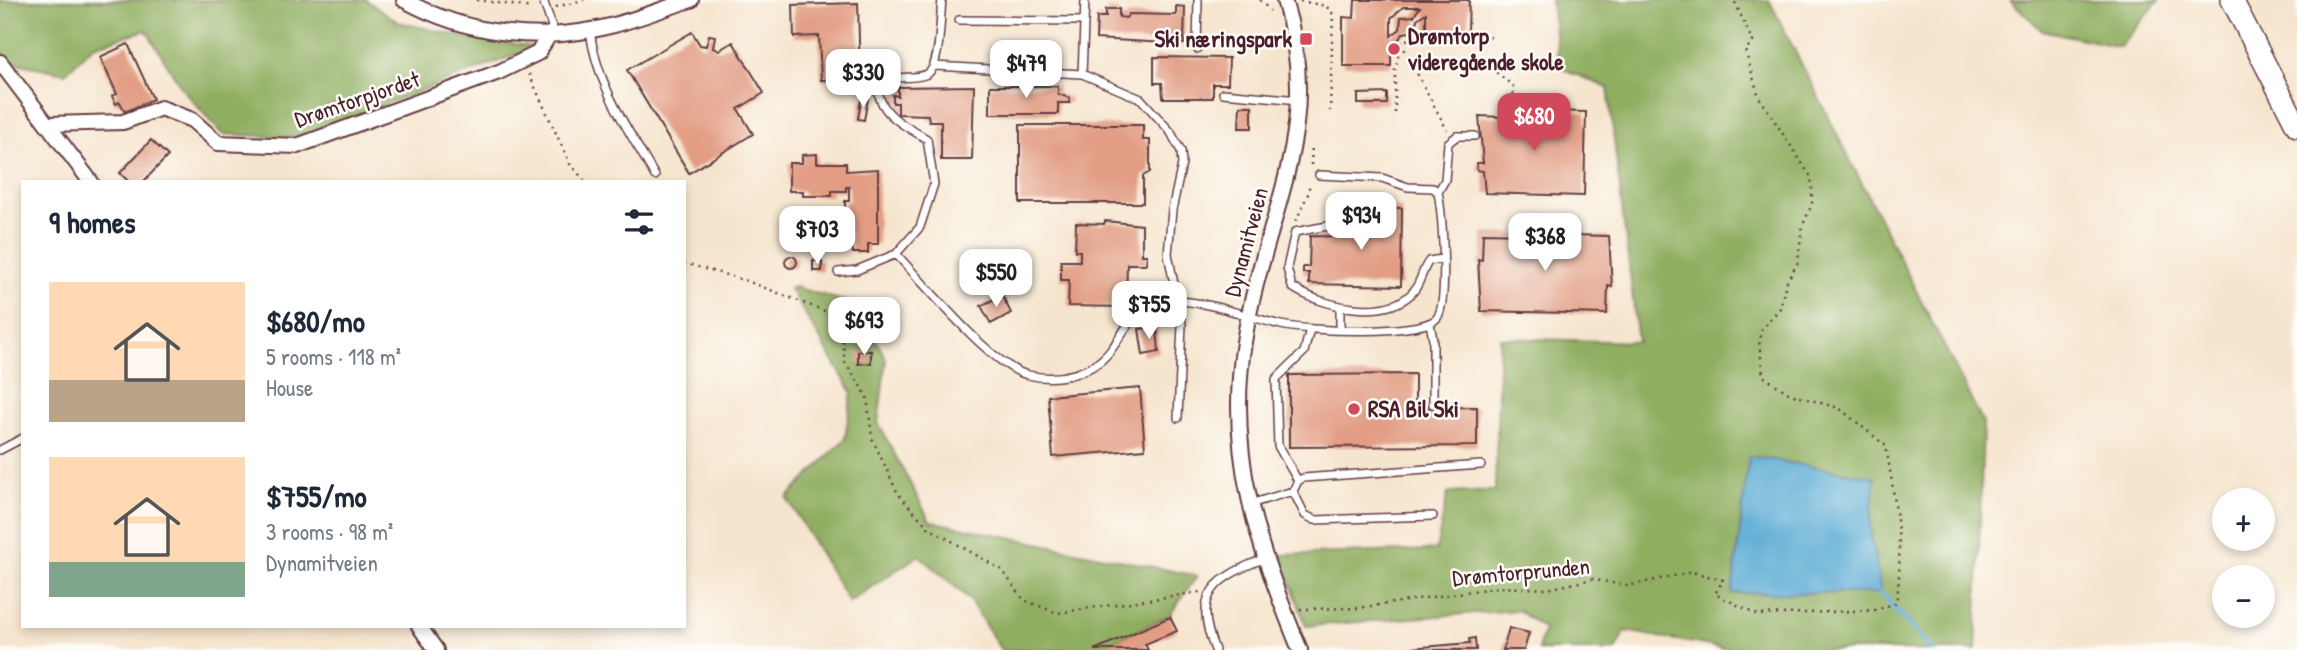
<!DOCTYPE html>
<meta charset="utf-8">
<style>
:root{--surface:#fff;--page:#f2f2f3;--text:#1f2937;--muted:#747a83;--accent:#d1495b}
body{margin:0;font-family:"Patrick Hand",sans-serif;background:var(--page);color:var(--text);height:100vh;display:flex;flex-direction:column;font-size:26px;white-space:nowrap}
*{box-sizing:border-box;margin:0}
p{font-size:23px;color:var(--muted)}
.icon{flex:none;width:38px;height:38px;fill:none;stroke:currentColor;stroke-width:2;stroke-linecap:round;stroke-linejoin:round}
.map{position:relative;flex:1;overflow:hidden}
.sheet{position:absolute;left:21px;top:180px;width:665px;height:448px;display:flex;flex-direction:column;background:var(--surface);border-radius:0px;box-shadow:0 4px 10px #0003}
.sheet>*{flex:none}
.tools{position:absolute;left:2212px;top:488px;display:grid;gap:14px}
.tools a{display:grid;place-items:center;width:63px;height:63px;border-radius:50%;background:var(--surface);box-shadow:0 4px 10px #0003;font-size:35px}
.price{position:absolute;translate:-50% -60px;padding:0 16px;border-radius:14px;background:#fff;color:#222;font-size:23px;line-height:46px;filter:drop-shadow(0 2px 4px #0008)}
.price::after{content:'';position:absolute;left:50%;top:42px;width:21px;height:16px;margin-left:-10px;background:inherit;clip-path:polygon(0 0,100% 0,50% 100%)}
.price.active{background:var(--accent);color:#fff}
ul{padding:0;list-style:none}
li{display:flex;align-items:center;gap:21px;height:175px;padding:0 28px}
li span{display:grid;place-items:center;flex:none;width:196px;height:140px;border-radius:0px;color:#555}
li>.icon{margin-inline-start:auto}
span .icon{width:84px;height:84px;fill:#fffc;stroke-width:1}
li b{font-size:30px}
h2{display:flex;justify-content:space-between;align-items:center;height:84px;padding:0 28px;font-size:30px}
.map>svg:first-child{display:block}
.forest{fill:#90ae60;stroke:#6d6646;stroke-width:2}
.water{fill:#59aad4;stroke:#526480;stroke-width:2}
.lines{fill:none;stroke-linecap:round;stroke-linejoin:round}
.stream{stroke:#59aad4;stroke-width:5}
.building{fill:#e29d84;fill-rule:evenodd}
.service-casing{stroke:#643d43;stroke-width:10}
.minor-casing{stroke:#643d43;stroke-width:18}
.secondary-casing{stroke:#643d43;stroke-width:24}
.path{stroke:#643d43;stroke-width:2.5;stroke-dasharray:2 5;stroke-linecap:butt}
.service{stroke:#fff;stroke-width:7}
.minor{stroke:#fff;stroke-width:14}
.secondary{stroke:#fff;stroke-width:21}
.poi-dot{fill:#d1495b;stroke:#fdfcf7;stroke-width:2.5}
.labels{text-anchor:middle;stroke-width:5;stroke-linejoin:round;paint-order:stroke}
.poi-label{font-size:23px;font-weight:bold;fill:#4a1f2b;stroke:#fdfcf7;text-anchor:start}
.street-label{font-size:23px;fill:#4a1f2b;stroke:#fdfcf7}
</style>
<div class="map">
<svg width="2297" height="650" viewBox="0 0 2297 650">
<rect width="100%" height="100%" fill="#fdfcf7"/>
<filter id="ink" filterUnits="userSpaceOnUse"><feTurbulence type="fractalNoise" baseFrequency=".0143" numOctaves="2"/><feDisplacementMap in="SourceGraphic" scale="14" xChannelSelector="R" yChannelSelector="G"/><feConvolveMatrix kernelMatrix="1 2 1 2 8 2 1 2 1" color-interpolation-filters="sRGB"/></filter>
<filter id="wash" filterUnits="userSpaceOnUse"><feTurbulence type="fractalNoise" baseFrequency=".00686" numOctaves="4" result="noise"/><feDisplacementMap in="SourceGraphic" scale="28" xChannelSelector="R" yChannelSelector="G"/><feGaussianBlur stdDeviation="1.57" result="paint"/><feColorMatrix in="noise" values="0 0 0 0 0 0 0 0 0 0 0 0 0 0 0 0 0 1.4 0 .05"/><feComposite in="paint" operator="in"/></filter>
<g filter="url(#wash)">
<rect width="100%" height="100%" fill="#f6e5ce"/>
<path class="forest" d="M0,0H366L398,22L463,37L536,47L296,138L222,134L183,90L146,30L93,46L65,73L10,62L0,49Z
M1551,0H1769L1983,423L1976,650H1734L1625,631L1615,650H1538L1544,629L1518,610L1306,626L1281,555L1436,550L1448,493L1495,491L1500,338L1638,342L1608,88L1559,67Z
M2010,0H2159L2120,47L2042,30Z
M794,287L858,305L886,359L878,423L930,521L1197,576L1169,616L1095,650H1001L969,599L919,555L849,602L787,498L845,439L852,392L790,289Z"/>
<path class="water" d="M1749,456L1875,477L1870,530L1881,593H1732Z"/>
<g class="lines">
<path class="stream" d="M1881,593L1932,650"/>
</g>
<g id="blocks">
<path class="building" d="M1355,0H1469L1468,31L1426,30V13L1417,19L1416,31L1404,33L1391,48V66H1343V17L1354,18ZM1403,7H1420L1414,16L1401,17L1400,29L1391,36V18Z
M858,3L860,79L821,80L819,36L794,37L793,5Z
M1176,6L1185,7L1184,44L1096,39L1097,17H1106V9H1119V17L1126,18L1129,14L1176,15Z
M692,32L700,45L706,46L709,35L715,36L713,48L719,50L733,42L764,93L738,109L753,134L689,173L627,70Z
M128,44L153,99L125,112L120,102L116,104L112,96L117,94L100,57Z
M1154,57L1229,58L1228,84H1213V98H1163L1162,83H1154Z
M974,86L972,160H941V121H929L928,115L898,114V103H893V95L898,96V87Z
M990,86H1058V94L1070,98V103H1058V114H990Z
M1387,93V104H1358V94Z
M868,99L864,120L858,119L861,100Z
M1240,106H1252V128H1239Z
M1504,110L1586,112L1584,196L1485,193L1483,171L1477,170V163H1483L1479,116L1504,117Z
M1020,125H1143V140H1150V172L1143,176V203H1020Z
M151,140L168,156L143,182H129L120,173Z
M817,154V163H846V171L878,169V244H868V253H853L849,230H845V201H849V187H846V191H832V196H803V191H789V163H802V155Z
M1355,208H1402L1401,286L1309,284V273H1303V267H1309L1310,236L1355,237Z
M1105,221L1142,225V255H1147L1146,264H1127L1126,307L1068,306L1069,280H1061V261H1080V251H1075L1076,223L1104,224Z
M807,224L813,232L806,238L800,229Z
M1483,233L1609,236L1612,287L1608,286L1607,314L1481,311L1478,259L1482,260Z
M785 262a6 6 0 1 1 12 0a6 6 0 1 1-12 0Z
M813,261H822V271H813Z
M1002,295L1011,313L991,324L981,306Z
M1157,327L1159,352L1143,355L1139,329Z
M858,351H871V363L858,364Z
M1415,374V408L1477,407V446L1289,447V375Z
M1140,388L1145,449L1053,457L1048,396Z
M1170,617L1177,631L1145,644L1148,650H1094Z
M1509,628L1529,633L1524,650H1503Z
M1475,638L1476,650H1386L1470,643L1469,639Z"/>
</g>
</g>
<g filter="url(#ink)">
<use href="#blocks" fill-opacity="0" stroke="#643d43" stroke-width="2"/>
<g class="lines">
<defs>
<path id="service" d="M543,0L552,26L549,35
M942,0C940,15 941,67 927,74C917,79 899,77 888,78L878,87C878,114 907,127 927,139L934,184L920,227L896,254C923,282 993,368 1028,375C1058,382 1095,374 1113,347C1126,329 1134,309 1156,303C1191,294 1247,317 1281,325C1305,331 1422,336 1437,318C1449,302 1442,213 1438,192L1433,188L1408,187L1382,178L1319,175
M1085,0L1082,74L1141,99L1170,131L1181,151L1182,164L1172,210L1168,254L1182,324L1178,418
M959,20L1084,21
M590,31C597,86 628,129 655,176
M1197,49L1198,0
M934,66L1082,74
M1223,93L1299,100
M1438,192L1445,180L1448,143L1457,136H1475
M1333,225L1295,232L1287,268L1292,287C1320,306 1383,321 1411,294C1421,285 1421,271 1429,261L1442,259
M838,272L857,270L896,254
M1430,323L1433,340V404
M1340,329V307
M0,450L23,438
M1298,481L1278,446L1276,379L1304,352L1310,329
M1293,491L1305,515L1315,520L1433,516
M1250,504L1293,491L1298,481L1303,478L1481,465
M1215,650C1192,593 1214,579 1265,558"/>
<path id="minor" d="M404,0C467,35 544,44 614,25C640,18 665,8 691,0
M1284,0C1326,130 1263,218 1244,342C1226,455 1258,547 1300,650
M0,62L91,182
M49,124L123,122L161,108L192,120L218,143L297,146L499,72L538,53L549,35
M419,626L436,650"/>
<path id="secondary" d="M2232,0L2297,126"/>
</defs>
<use href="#service" class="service-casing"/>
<use href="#minor" class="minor-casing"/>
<use href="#secondary" class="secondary-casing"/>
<path class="path" d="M477,0L532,8
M1260,0L1270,11
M1300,1L1326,6L1333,14L1330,111
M556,7L584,0
M1401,43L1447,130
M1480,59L1513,86V108
M529,74L570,164L586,182
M1395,113V70L1402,41L1417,37H1491
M1311,165L1312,145
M1296,221L1308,194L1310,182
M684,263L747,281L840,317L845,362L867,396L872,438L898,494L929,528L1002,570L1024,600L1057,613L1200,592
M1300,609L1359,608L1499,587L1548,589L1593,579L1627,586L1692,572L1723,580L1715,594L1758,615L1876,610L1896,603C1905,553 1894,495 1886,446L1839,408L1790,394L1763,376L1759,340L1762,329L1780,308L1786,283L1798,262L1802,227L1812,204V188L1811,177L1759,97L1745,50L1753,42L1734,0"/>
<use href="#service" class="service"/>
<use href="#minor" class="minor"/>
<use href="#secondary" class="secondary"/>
</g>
</g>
<g class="poi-dot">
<rect x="1299" y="32" width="14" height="14" rx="3.5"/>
<circle cx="1394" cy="49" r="7"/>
<circle cx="1354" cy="409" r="7"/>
</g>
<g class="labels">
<g class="poi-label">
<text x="1408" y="44">Drømtorp<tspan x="1408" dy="26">videregående skole</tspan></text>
<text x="1292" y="47" text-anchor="end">Ski næringspark</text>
<text x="1368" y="417">RSA Bil Ski</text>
</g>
<g class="street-label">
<text transform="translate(357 99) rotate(-19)" y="8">Drømtorpjordet</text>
<text transform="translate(1246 242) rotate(-75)" y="8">Dynamitveien</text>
<text transform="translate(1521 572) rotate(-5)" y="8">Drømtorprunden</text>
</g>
</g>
</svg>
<div class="tools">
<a>+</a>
<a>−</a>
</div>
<b class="price" style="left:1026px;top:100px">$479</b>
<b class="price" style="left:863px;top:109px">$330</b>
<b class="price active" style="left:1534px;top:153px">$680</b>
<b class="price" style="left:1361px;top:252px">$934</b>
<b class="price" style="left:817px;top:266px">$703</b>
<b class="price" style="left:1545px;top:273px">$368</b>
<b class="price" style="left:996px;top:309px">$550</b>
<b class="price" style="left:1149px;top:341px">$755</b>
<b class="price" style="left:864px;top:357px">$693</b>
<section class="sheet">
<h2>9 homes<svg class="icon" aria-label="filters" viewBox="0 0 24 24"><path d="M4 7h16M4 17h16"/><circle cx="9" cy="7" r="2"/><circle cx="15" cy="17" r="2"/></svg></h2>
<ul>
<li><span style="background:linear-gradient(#ffd9b3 70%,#b9a48a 0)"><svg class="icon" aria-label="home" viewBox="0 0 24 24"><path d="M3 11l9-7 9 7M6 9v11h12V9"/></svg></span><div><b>$680/mo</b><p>5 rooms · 118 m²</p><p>House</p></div></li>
<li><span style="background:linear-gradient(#ffd9b3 75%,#7fa58c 0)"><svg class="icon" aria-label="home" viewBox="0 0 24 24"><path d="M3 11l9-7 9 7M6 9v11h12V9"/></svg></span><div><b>$755/mo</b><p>3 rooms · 98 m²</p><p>Dynamitveien</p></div></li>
</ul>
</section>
</div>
